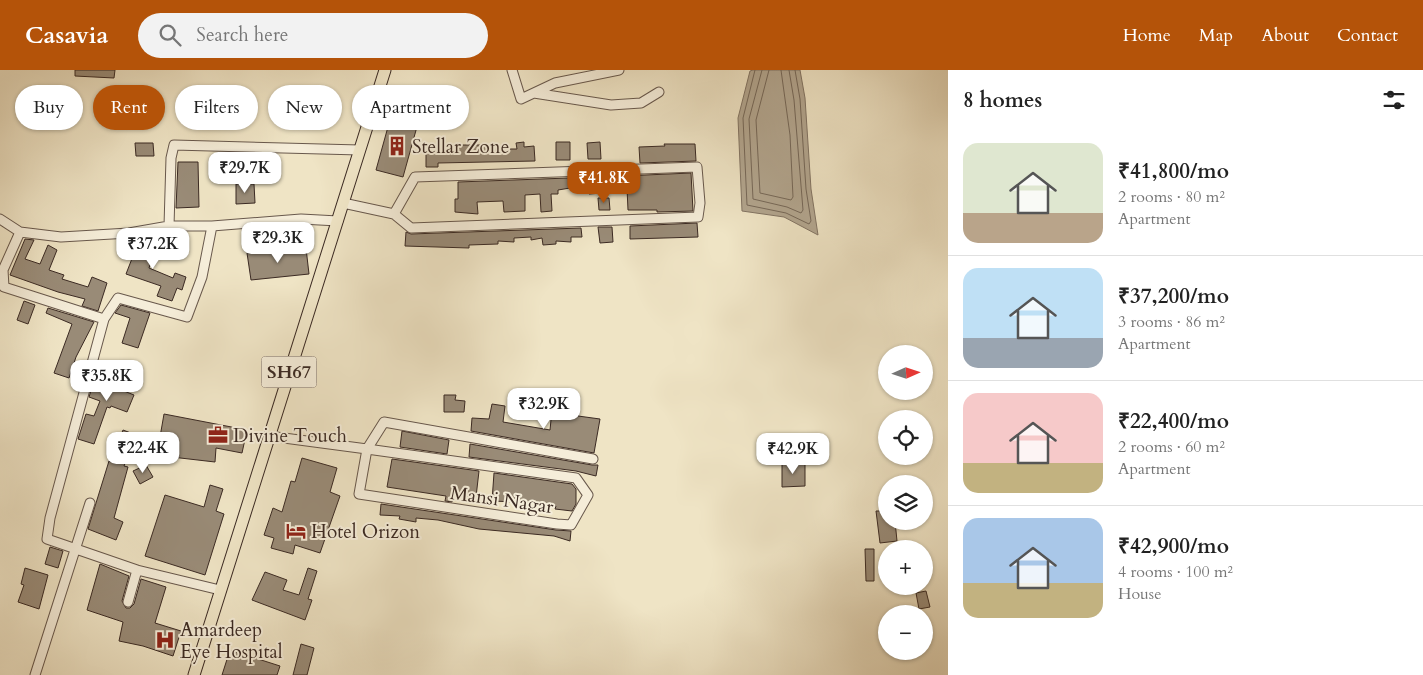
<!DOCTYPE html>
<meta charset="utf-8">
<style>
:root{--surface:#fff;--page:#f2f2f2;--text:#222;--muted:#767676;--line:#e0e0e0;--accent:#b45309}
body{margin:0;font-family:Cardo,serif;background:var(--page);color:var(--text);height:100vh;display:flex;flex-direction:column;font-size:19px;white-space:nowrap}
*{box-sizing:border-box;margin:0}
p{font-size:16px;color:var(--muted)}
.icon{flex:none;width:28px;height:28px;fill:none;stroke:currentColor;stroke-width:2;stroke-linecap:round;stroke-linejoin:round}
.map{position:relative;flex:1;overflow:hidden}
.panel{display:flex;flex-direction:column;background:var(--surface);width:475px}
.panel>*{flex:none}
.guide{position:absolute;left:15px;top:15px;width:475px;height:45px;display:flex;gap:10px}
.needle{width:32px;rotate:87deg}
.controls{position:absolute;left:878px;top:275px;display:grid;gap:10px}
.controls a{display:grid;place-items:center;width:55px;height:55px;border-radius:50%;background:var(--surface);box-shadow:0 1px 4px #0004;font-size:25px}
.price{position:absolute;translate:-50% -42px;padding:0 11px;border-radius:10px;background:#fff;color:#222;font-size:16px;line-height:32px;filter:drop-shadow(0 1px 2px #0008)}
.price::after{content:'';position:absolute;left:50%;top:30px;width:15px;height:11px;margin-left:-8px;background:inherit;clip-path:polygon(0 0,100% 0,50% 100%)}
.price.current{background:var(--accent);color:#fff}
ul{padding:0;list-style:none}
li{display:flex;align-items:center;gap:15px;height:125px;padding:0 15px}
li+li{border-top:1px solid var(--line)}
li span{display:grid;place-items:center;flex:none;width:140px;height:100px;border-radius:15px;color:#555}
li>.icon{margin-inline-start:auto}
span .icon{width:60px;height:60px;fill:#fffc;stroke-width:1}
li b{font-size:21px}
h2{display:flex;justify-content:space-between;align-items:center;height:60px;padding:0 15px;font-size:21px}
.tag{padding:0 18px;border-radius:22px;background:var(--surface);box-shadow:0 1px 4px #0004;font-size:18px;line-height:45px}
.tag.current{background:var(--accent);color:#fff}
header{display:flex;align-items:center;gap:30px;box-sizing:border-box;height:70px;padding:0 25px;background:var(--accent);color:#fff}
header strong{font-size:24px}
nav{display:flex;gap:28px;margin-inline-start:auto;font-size:18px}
.search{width:350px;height:45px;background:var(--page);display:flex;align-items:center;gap:12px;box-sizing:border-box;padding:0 18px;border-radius:28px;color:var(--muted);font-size:19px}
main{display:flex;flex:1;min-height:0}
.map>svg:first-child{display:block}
.water{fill:#b2a58e;stroke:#827463}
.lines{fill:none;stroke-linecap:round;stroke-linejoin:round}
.shore{stroke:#766858;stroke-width:1}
.building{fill:#998b77;stroke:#3b2a23}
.minor-casing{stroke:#68584c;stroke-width:11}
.major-casing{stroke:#3b2a23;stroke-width:13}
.minor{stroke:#f5edd9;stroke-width:9}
.major{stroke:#efe4c5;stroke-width:11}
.labels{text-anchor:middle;stroke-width:4;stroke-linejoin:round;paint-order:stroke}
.shield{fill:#f5edd9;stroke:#73645a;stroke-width:1}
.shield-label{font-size:18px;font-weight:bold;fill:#3b2a23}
.poi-label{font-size:19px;fill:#3b2a23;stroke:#f5edd9;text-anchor:start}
.street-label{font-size:19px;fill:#3b2a23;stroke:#f5edd9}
</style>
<header>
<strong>Casavia</strong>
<div class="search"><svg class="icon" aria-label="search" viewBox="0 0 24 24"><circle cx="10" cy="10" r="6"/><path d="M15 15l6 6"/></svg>Search here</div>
<nav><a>Home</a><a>Map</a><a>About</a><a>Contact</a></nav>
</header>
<main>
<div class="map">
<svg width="948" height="605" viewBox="0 0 948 605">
<rect width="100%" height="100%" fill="#efe4c5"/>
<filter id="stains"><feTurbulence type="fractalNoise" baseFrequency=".004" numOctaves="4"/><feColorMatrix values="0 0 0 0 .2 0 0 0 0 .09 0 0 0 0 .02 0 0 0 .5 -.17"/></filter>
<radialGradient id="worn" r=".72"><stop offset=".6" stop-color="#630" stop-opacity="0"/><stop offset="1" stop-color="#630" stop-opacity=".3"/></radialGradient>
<path class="water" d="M753,0H800L805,28L811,119L818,165L784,147L742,141L738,48L750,1Z"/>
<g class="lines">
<path class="shore" d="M755,0L743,48L747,135L786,143L809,154L811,151L806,119L800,29L795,0
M762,0L749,49L753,129L787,137L801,143L803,140L794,30L789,0
M769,0L756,50L760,123L791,130L793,127L790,65L781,0"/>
</g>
<path class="building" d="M75,0H115L114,8L75,6Z
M119,34H133V53L119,54Z
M203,37L229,39L228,53L202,51Z
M391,46L418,53L403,107L376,100Z
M524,72V77L534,76L535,91L438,93V97H426V81L459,79V75H491V79H517L516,73Z
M556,72H570V90H556Z
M600,72L601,89H588L587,73Z
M135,73H153L154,86H136Z
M664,74H695L696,91L640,93L639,77L665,76Z
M178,92H198L199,137L176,138Z
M691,103L693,141L657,142V140H628L627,118H623V106Z
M588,107H602V123L589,124Z
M569,108L570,118L558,120V124H551L552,141L541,142L540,124L525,125V141L504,142L503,131L477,132L478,144L455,142V129H458V112Z
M236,114H254L255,133L236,134Z
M598,128H609L610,140H599Z
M697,153L698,167L630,169V156Z
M598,157H612L613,172L600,173Z
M581,158L582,167H571V172L556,171V174L543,175L542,168L531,170V167L514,168V172L498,171V174L469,175V178L405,176L406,162L411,164Z
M146,166L158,170L149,198L173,208L175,203L186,207L182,220L177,218L172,231L157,226L161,216L126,204L140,168Z
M25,169L34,170L25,189L40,194L48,175L57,180L49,200L64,205L62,209L88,217L92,207L107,213L98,241L82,236L85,229L58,222L10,205Z
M306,178L309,204L251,210L247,183Z
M24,231L35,235L28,254L17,250Z
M121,235L150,243L138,278L122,273L130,248L115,243Z
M48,238L94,252L76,287L69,308L54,303L72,254L46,243Z
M115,295L131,301L124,321L134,325L127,342L111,336L110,338L107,337L94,374L78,369L86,344L94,346L100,331L89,327L94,311L108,315Z
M444,325H456L455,330L465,331L464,342H444Z
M492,334L505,336L503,352L550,360L552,340L579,343L578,346L600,349L594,383L471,361L472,348L489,349Z
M164,344L247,360L242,383L216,378L215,392L163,386L166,369L160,367Z
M123,360L136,365L124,396L128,397L114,448L123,452L116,470L88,459L109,391L110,392Z
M402,361L449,370L447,384L400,377Z
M470,374L592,395H598L596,406L576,401L469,387Z
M302,388L337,398L330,422L340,426L320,483L295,475L293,484L271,478L274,468L264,465L273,438L282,442L291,411L295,412Z
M392,389L479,401L476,427L454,425L452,432L445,431L446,426L387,417Z
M782,392L805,394V416L782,417Z
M146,395L153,407L140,414L133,401Z
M494,403L572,414L576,419V434L572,441L555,439L556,436L541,435V433L492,431Z
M210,415L223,419L216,441L224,444L205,505L145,486L165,425L204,437Z
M381,434L556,460L571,461L570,471L554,466L479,459L438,450L416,448V452L399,449L400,446L380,445Z
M876,441H886V451H895L897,471L880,473Z
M50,477L63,481L58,498L45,494Z
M865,479H874V511H866Z
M100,494L129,506L122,531L126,538H130L134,534L141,509L166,517L155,553L181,561L173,586L143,576L119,571L123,552L87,540Z
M25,498L48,505L39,539L18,532L24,515L21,514Z
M308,498L317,501L308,529L312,530L305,550L252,530L265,502L287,510L283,520L299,525Z
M926,521L930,537L919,539L916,523Z
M301,574L314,578L307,605H293Z
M230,580L280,596L277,605H222Z"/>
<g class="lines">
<defs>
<path id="minor" d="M512,0L521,29L555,13L619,0
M534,23L611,35L641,33L659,22
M343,133L394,144L411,158L698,147L700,133L697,97L415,107L394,144
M0,149L20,162L61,167L129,163L169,156H212L301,149L338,151
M169,156L171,88L174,75L360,80
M20,162L3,200L4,217L104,249
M269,366L367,379L359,424L557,454L571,455L588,425L576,408L367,379L384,352L593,389
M137,500L220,520
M128,532L137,500L47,469L50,448L104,249L118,228L187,247L202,207L212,156
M35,605L90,433"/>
<path id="major" d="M194,605L385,0"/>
</defs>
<use href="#minor" class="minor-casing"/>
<use href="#major" class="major-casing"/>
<use href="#minor" class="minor"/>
<use href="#major" class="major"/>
</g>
<defs>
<symbol id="building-bare" viewBox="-9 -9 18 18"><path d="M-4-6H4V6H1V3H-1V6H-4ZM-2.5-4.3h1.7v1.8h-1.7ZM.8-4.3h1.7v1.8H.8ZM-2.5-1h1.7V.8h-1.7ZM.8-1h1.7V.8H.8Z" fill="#8f2418" stroke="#f5edd9" stroke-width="2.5" paint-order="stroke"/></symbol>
<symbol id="office-bare" viewBox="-9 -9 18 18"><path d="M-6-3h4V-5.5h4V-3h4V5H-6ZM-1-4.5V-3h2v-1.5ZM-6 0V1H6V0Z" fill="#8f2418" stroke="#f5edd9" stroke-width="2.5" paint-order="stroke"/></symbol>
<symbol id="hotel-bare" viewBox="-9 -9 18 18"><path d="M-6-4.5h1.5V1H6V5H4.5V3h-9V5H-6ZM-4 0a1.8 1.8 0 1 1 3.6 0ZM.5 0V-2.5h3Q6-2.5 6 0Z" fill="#8f2418" stroke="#f5edd9" stroke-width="2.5" paint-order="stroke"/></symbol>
<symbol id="hospital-bare" viewBox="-9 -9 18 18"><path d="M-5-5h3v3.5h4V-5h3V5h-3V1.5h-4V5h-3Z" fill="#8f2418" stroke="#f5edd9" stroke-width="2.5" paint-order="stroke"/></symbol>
</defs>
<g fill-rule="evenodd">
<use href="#building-bare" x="383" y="62" width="28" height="28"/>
<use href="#office-bare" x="204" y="351" width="28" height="28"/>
<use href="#hotel-bare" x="282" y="447" width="28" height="28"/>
<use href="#hospital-bare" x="151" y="556" width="28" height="28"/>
</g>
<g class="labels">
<rect class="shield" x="261.5" y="286.5" width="55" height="31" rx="4"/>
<g class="shield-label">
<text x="289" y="308">SH67</text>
</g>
<g class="poi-label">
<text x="412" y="83">Stellar Zone</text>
<text x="233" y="372">Divine Touch</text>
<text x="311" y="468">Hotel Orizon</text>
<text x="180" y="566">Amardeep<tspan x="180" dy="22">Eye Hospital</tspan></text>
</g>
<g class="street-label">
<text transform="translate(502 429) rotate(8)" y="7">Mansi Nagar</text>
</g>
</g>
<rect width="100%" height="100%" filter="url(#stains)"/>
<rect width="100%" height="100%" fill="url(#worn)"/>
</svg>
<div class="controls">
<a><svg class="needle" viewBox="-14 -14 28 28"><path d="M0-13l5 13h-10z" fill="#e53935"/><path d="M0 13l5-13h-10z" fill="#767676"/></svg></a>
<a><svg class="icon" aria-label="locate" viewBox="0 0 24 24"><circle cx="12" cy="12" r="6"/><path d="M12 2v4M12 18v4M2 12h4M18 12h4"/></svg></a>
<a><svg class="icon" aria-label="layers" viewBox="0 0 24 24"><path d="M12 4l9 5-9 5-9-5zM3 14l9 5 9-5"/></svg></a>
<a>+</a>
<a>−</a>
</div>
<b class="price" style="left:245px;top:124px">₹29.7K</b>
<b class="price current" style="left:604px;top:134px">₹41.8K</b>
<b class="price" style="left:278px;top:194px">₹29.3K</b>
<b class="price" style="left:153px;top:200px">₹37.2K</b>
<b class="price" style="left:107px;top:332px">₹35.8K</b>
<b class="price" style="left:544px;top:360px">₹32.9K</b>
<b class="price" style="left:143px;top:404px">₹22.4K</b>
<b class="price" style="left:793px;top:405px">₹42.9K</b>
<div class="guide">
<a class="tag">Buy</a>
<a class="tag current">Rent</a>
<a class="tag">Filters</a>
<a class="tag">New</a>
<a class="tag">Apartment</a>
</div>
</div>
<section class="panel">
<h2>8 homes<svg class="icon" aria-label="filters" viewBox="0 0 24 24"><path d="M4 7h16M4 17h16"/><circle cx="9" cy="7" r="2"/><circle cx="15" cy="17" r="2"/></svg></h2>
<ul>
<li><span style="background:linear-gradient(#dfe7d0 70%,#b9a48a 0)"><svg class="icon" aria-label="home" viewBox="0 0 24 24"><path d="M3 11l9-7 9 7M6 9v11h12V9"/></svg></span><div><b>₹41,800/mo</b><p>2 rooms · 80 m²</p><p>Apartment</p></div></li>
<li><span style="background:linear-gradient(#bfe0f5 70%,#9aa5b1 0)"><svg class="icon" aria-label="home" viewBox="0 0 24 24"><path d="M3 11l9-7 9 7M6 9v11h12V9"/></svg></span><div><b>₹37,200/mo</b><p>3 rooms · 86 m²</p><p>Apartment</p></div></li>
<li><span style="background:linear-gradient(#f6c9c9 70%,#c2b280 0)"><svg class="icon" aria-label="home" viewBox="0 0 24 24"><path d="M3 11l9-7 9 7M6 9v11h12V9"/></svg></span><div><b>₹22,400/mo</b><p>2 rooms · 60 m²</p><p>Apartment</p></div></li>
<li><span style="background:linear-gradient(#a9c7e8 65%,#c2b280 0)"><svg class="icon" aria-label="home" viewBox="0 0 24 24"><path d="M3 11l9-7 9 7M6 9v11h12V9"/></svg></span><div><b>₹42,900/mo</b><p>4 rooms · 100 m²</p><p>House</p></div></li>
</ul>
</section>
</main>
